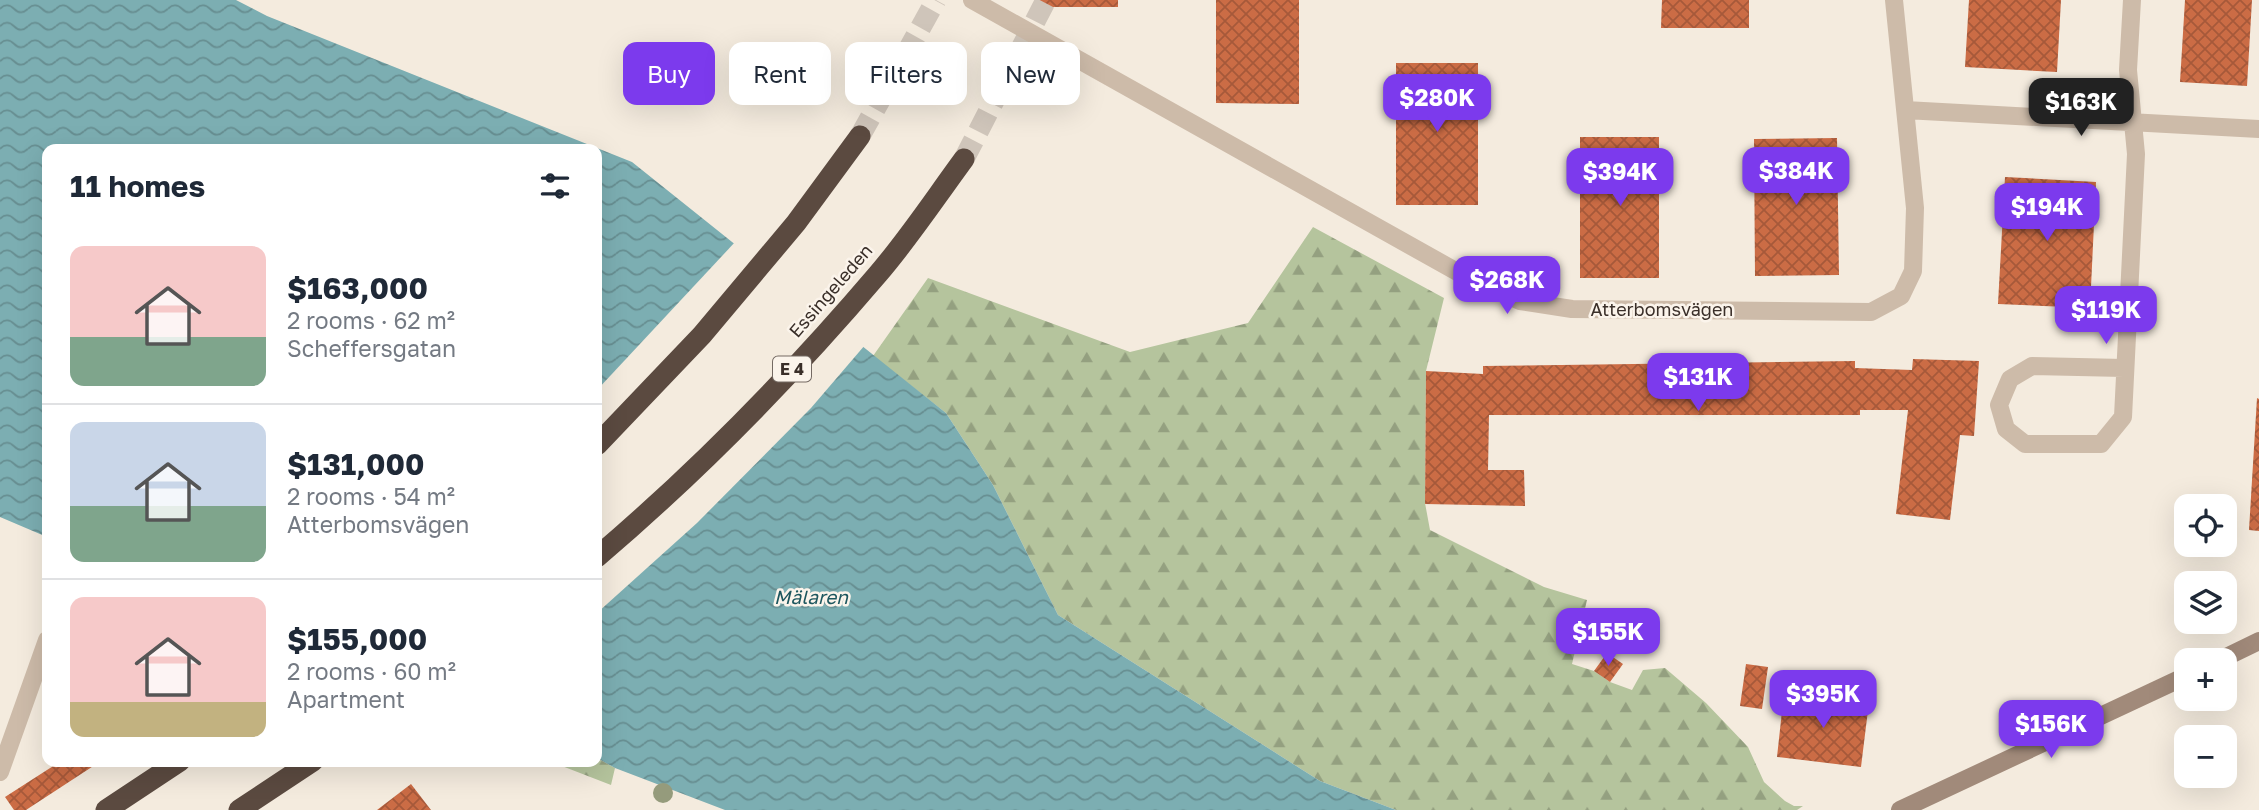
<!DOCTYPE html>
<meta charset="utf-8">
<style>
:root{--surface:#fff;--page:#f6f6f7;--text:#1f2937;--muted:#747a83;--line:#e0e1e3;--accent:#7c3aed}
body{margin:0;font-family:"Golos Text",sans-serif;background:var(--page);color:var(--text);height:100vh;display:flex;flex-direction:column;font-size:26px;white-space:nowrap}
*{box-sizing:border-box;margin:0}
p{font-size:23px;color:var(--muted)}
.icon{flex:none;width:38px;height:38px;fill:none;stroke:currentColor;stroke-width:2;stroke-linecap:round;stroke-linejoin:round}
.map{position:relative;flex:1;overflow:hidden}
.sheet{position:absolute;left:42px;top:144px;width:560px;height:623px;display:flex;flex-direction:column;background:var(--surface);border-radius:14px;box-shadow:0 7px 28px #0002}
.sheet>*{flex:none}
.hud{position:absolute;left:623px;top:42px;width:665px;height:63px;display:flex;gap:14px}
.buttons{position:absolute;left:2174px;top:494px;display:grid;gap:14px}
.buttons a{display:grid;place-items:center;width:63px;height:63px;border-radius:14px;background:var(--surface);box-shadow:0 7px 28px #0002;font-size:35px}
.price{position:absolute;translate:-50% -60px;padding:0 16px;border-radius:14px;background:var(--accent);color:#fff;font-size:23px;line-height:46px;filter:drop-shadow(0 2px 4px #0008)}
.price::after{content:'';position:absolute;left:50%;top:42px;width:21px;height:16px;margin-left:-10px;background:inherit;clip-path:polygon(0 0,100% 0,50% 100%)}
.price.on{background:#222;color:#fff}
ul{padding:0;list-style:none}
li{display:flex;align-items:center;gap:21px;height:175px;padding:0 28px}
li+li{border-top:2px solid var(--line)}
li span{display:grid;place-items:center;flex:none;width:196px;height:140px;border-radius:14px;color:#555}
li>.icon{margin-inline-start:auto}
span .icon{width:84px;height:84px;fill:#fffc;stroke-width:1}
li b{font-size:30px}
h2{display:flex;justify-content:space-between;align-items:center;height:84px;padding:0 28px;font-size:30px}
.chip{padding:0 24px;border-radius:14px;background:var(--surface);box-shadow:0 7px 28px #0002;font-size:24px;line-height:63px}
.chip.on{background:var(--accent);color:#fff}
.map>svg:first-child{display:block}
.forest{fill:url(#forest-firs)}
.water{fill:url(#water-waves)}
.pier{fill:#f4ebde}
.building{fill:url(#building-cross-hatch)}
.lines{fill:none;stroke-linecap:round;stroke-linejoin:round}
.highway-tunnel{stroke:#cfc5ba;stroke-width:21;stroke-dasharray:21 10;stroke-linecap:butt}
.lane{stroke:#cdbba9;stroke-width:18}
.street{stroke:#cdbba9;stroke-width:18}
.secondary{stroke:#a18a7a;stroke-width:18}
.highway{stroke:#5b4a40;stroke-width:21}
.tree{fill:#959b7c}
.labels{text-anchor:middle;stroke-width:5;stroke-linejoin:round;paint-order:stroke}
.shield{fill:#fbf4eb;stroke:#746a63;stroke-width:2}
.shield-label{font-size:16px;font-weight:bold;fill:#3a2f29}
.street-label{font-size:18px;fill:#3a2f29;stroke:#fbf4eb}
.water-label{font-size:19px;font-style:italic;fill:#1c565e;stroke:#fbf4eb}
</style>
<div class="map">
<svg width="2259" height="810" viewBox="0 0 2259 810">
<defs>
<pattern id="forest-firs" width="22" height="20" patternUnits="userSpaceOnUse" patternTransform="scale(1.75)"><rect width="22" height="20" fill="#b5c49d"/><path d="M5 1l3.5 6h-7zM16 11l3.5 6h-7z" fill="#94a080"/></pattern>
<pattern id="water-waves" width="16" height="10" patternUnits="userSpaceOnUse" patternTransform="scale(1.75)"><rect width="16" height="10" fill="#7caeb2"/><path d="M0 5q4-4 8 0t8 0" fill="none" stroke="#678e91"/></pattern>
<pattern id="building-cross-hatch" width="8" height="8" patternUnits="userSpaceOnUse" patternTransform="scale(1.75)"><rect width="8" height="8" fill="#cb6c45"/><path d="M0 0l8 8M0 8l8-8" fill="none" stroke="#a6593a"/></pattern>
</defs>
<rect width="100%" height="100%" fill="#f4ebde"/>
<path class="forest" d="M1313,227L1444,298L1426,371L1425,503L1430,530L1544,587L1587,600L1572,664L1594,671L1610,682L1632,690L1643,670L1665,668L1706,703L1748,747L1764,782L1785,801L1794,806H1803L1797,810H1396L1320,781L1058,615L993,485L946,413L873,356L928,278L1130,352L1248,323Z
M597,758L615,768L611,785L549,761H597Z"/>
<path class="water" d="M0,0H236L267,16L632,162L946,413L993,485L1058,615L1320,781L1396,810H725L615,768L597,758V149H47V537L0,517Z"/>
<path class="pier" d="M736,241L865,345L811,408L697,523L597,613V390Z"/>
<path class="building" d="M1038,0H1118V7H1038Z
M1216,0H1299V104L1216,103Z
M1662,0H1749V28H1661Z
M1969,0H2061L2057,72L1965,67Z
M2185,0H2252L2247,86L2180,82Z
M1396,63H1478V205H1396Z
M1580,137H1659V278H1580Z
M1837,138L1839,275L1755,276L1754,139Z
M2005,177L2096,182L2090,308L1998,304Z
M1913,359L1979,361L1974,436L1960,435L1950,520L1896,514L1908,410H1860V415H1489L1488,470H1524L1525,506L1425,504L1426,371L1483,374V366L1855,361V368L1912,370Z
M2257,398L2259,399V531L2249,530Z
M1607,653L1623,664L1610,682L1594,671Z
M1746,664L1768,667L1762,709L1740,706Z
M1784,693L1869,702L1861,767L1777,757Z
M61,761H101L26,810H14L5,797Z
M411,784L431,810H377Z"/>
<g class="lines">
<path class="highway-tunnel" d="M860,136L936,0
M964,159L1046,0"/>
<path class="lane" d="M0,772L47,640"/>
<path class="street" d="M972,0L1468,278L1520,301L1572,309L1871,312L1901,296L1913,271L1915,208L1894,0
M1905,110L2259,129
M2124,368L2032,366L2010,379L1999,405L2006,429L2025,444H2101L2123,417L2136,154L2128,70L2132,0"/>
<path class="secondary" d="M2220,660L2259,641
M1900,810L2186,676"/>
<path class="highway" d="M597,445L702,335L796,223L860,136
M597,557C698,471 792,375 878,274C909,238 936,197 964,159
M106,810L180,761
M239,810L313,761"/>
</g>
<circle class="tree" cx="663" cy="793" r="10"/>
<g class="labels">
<rect class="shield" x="773" y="356.5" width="38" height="25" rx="5"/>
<g class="shield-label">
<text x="792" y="375">E 4</text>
</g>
<g class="street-label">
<text transform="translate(831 291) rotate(-49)" y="6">Essingeleden</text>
<text x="1662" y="316">Atterbomsvägen</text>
</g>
<g class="water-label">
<text x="811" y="604">Mälaren</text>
</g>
</g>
</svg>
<div class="buttons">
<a><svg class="icon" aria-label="locate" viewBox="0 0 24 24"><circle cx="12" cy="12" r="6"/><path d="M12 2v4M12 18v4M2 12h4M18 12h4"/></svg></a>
<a><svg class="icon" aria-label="layers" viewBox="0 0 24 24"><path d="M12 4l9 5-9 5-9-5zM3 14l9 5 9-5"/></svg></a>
<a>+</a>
<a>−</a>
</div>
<b class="price" style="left:1437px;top:134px">$280K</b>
<b class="price on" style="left:2081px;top:138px">$163K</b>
<b class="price" style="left:1796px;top:207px">$384K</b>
<b class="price" style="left:1620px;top:208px">$394K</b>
<b class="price" style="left:2047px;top:243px">$194K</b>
<b class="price" style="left:1507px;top:316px">$268K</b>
<b class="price" style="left:2106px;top:346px">$119K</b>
<b class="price" style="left:1698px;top:413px">$131K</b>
<b class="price" style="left:1608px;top:668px">$155K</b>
<b class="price" style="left:1823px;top:730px">$395K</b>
<b class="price" style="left:2051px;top:760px">$156K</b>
<div class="hud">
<a class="chip on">Buy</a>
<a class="chip">Rent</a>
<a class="chip">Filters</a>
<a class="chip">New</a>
</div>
<section class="sheet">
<h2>11 homes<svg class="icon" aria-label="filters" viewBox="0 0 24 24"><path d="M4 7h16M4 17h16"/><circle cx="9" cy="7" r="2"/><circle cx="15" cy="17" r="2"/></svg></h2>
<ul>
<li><span style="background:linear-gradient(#f6c9c9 65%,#7fa58c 0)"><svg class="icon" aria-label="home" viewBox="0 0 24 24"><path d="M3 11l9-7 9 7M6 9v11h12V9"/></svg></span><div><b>$163,000</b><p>2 rooms · 62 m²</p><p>Scheffersgatan</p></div></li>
<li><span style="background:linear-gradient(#c9d6e8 60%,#7fa58c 0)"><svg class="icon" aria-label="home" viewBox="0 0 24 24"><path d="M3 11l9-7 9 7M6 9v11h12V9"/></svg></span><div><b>$131,000</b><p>2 rooms · 54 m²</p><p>Atterbomsvägen</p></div></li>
<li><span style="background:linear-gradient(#f6c9c9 75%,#c2b280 0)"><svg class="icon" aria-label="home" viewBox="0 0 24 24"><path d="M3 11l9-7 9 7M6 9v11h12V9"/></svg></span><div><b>$155,000</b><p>2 rooms · 60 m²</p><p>Apartment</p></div></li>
</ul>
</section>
</div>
